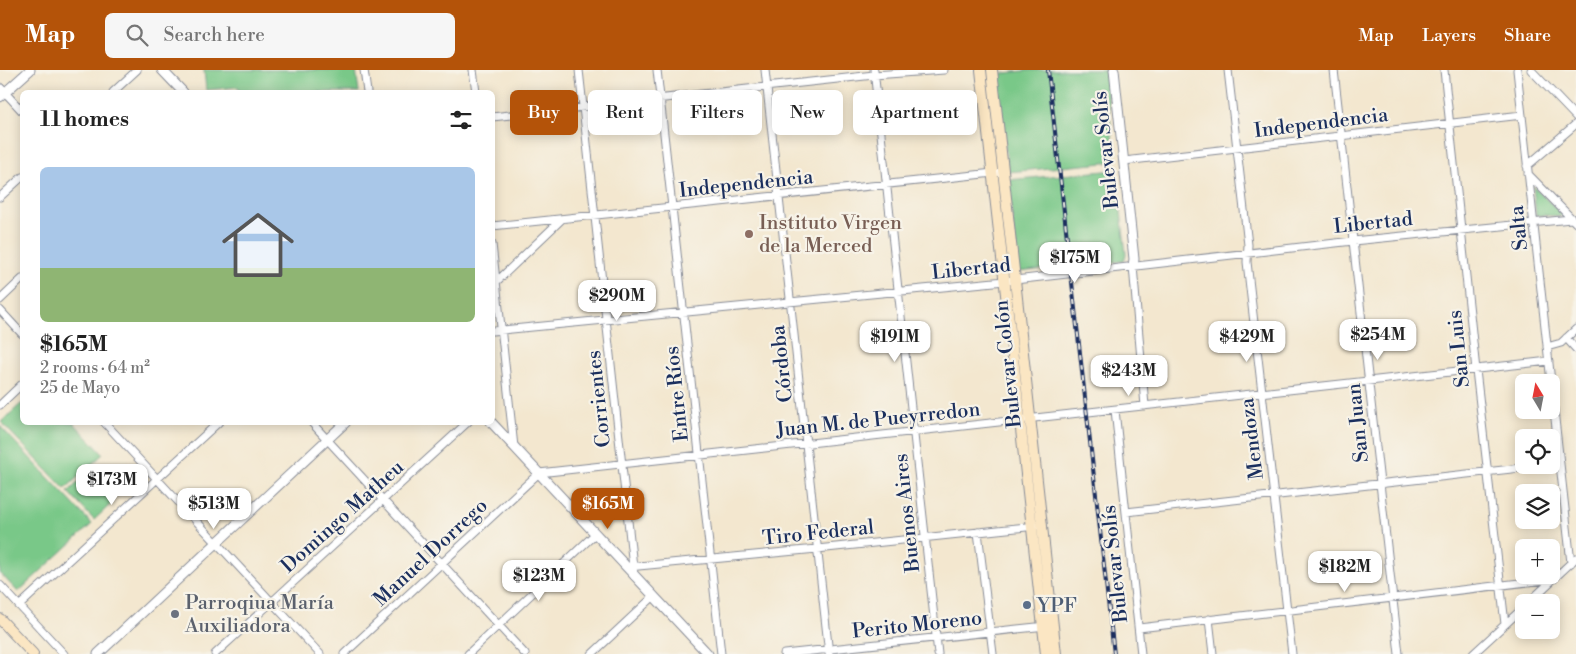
<!DOCTYPE html>
<meta charset="utf-8">
<style>
:root{--surface:#fff;--page:#f6f6f6;--text:#222;--muted:#767676;--accent:#b45309}
body{margin:0;font-family:"Libre Bodoni",serif;background:var(--page);color:var(--text);height:100vh;display:flex;flex-direction:column;font-size:19px;white-space:nowrap}
*{box-sizing:border-box;margin:0}
p{font-size:16px;color:var(--muted)}
.icon{flex:none;width:28px;height:28px;fill:none;stroke:currentColor;stroke-width:2;stroke-linecap:round;stroke-linejoin:round}
.map{position:relative;flex:1;overflow:hidden}
.sheet{position:absolute;left:20px;top:20px;width:475px;height:335px;display:flex;flex-direction:column;background:var(--surface);border-radius:8px;box-shadow:0 2px 12px #0003}
.sheet>*{flex:none}
.hud{position:absolute;left:510px;top:20px;width:475px;height:45px;display:flex;gap:10px}
.needle{width:32px;rotate:350deg}
.buttons{position:absolute;left:1515px;top:304px;display:grid;gap:10px}
.buttons a{display:grid;place-items:center;width:45px;height:45px;border-radius:8px;background:var(--surface);box-shadow:0 2px 12px #0003;font-size:25px}
.price{position:absolute;translate:-50% -42px;padding:0 11px;border-radius:10px;background:#fff;color:#222;font-size:16px;line-height:32px;filter:drop-shadow(0 1px 2px #0008)}
.price::after{content:'';position:absolute;left:50%;top:30px;width:15px;height:11px;margin-left:-8px;background:inherit;clip-path:polygon(0 0,100% 0,50% 100%)}
.price.on{background:var(--accent);color:#fff}
ul{padding:0;list-style:none}
li{display:grid;align-content:center;gap:10px;height:265px;padding:0 20px}
li span{display:grid;place-items:center;height:155px;border-radius:8px;color:#555}
li>.icon{margin-inline-start:auto}
span .icon{width:90px;height:90px;fill:#fffc;stroke-width:1}
li b{font-size:21px}
h2{display:flex;justify-content:space-between;align-items:center;height:60px;padding:0 20px;font-size:21px}
.pill{padding:0 18px;border-radius:8px;background:var(--surface);box-shadow:0 2px 12px #0003;font-size:18px;line-height:45px}
.pill.on{background:var(--accent);color:#fff}
header{display:flex;align-items:center;gap:30px;box-sizing:border-box;height:70px;padding:0 25px;background:var(--accent);color:#fff}
header strong{font-size:24px}
nav{display:flex;gap:28px;margin-inline-start:auto;font-size:18px}
.search{width:350px;height:45px;background:var(--page);display:flex;align-items:center;gap:12px;box-sizing:border-box;padding:0 18px;border-radius:8px;color:var(--muted);font-size:19px}
.map>svg:first-child{display:block}
.green{fill:#79c888;stroke:#4a7c73}
.lines{fill:none;stroke-linecap:round;stroke-linejoin:round}
.minor-casing{stroke:#878b96;stroke-width:9}
.tertiary-casing{stroke:#878b96;stroke-width:11}
.secondary-casing{stroke:#878b96;stroke-width:12}
.minor{stroke:#fff;stroke-width:7}
.tertiary{stroke:#fff;stroke-width:9}
.secondary{stroke:#fbe6c3;stroke-width:10}
.rail-casing{stroke:#1b2f5e;stroke-width:4}
.rail{stroke:#f7f3e8;stroke-width:2;stroke-dasharray:5.5;stroke-linecap:butt}
.education-dot{fill:#8d6e63;stroke:#f7f3e8;stroke-width:2}
.service-dot{fill:#5c6f8a;stroke:#f7f3e8;stroke-width:2}
.worship-dot{fill:#6b7280;stroke:#f7f3e8;stroke-width:2}
.labels{text-anchor:middle;stroke-width:4.5;stroke-linejoin:round;paint-order:stroke}
.street-label{font-size:20px;fill:#1b2f5e;stroke:#f7f3e8}
.education-label{font-size:20px;fill:#785e54;stroke:#f7f3e8;text-anchor:start}
.worship-label{font-size:20px;fill:#5b616d;stroke:#f7f3e8;text-anchor:start}
.service-label{font-size:20px;fill:#4e5e75;stroke:#f7f3e8;text-anchor:start}
</style>
<header>
<strong>Map</strong>
<div class="search"><svg class="icon" aria-label="search" viewBox="0 0 24 24"><circle cx="10" cy="10" r="6"/><path d="M15 15l6 6"/></svg>Search here</div>
<nav><a>Map</a><a>Layers</a><a>Share</a></nav>
</header>
<div class="map">
<svg width="1576" height="584" viewBox="0 0 1576 584">
<rect width="100%" height="100%" fill="#f7f3e8"/>
<filter id="ink" filterUnits="userSpaceOnUse"><feTurbulence type="fractalNoise" baseFrequency=".02" numOctaves="2"/><feDisplacementMap in="SourceGraphic" scale="10" xChannelSelector="R" yChannelSelector="G"/><feConvolveMatrix kernelMatrix="1 2 1 2 8 2 1 2 1" color-interpolation-filters="sRGB"/></filter>
<filter id="wash" filterUnits="userSpaceOnUse"><feTurbulence type="fractalNoise" baseFrequency=".0096" numOctaves="4" result="noise"/><feDisplacementMap in="SourceGraphic" scale="20" xChannelSelector="R" yChannelSelector="G"/><feGaussianBlur stdDeviation="1.12" result="paint"/><feColorMatrix in="noise" values="0 0 0 0 0 0 0 0 0 0 0 0 0 0 0 0 0 1.4 0 .05"/><feComposite in="paint" operator="in"/></filter>
<g filter="url(#wash)">
<rect width="100%" height="100%" fill="#f3e7cf"/>
<path class="green" d="M204,0H356L359,22H240L238,17L206,20Z
M1032,0H1105L1115,92L1008,102L997,4Z
M1116,100L1126,184L1124,191L1018,202L1008,110Z
M1533,116L1564,146L1536,145Z
M22,333V352L74,353L103,384L65,419L1,352Z
M0,356L92,454L18,522L0,503Z
M87,404L113,432L94,450L68,422Z"/>
</g>
<g filter="url(#ink)">
<g class="lines">
<defs>
<path id="minor" d="M364,0L367,22
M473,0L476,22
M579,0L634,506
M657,0L721,584
M765,0L829,584
M874,0L938,584
M1228,0L1248,175L1247,192L1292,584
M1334,0L1399,584
M1444,0L1476,300L1505,554
M1517,0L1551,312
M1531,0L1576,47
M0,17L22,41
M113,22L137,0
M492,47L874,5L944,0
M1124,91L1522,45
M1527,96L1576,54
M1528,104L1576,153
M0,127L22,107
M492,156L1003,102
M492,174L514,377
M1133,196L1145,336
M494,214L562,149
M0,230L22,209
M0,240L22,264
M492,261L1015,210L1353,171L1571,149
M1566,268L1576,279
M1547,277L1561,273L1576,259
M1551,313L1571,493
M0,335L22,314
M1115,340L1141,584
M104,352L320,584
M311,352L525,584
M1126,442L1548,395
M978,462L993,584
M628,497L817,479L1036,456
M0,515L64,584
M1529,532L1576,488
M19,536L219,352
M1209,549L1213,584
M1139,558L1554,509
M215,584L468,352
M344,584L539,403L1549,291
M468,584L595,464
M592,584L653,527
M784,584L1046,556
M1473,584L1524,537"/>
<path id="tertiary" d="M162,0L183,22
M1114,0L1134,189L1133,196
M0,27L30,0
M491,352L708,584
M98,584L346,352"/>
<path id="secondary" d="M981,0L1046,584
M992,0L1056,584
M0,549L33,584"/>
</defs>
<use href="#minor" class="minor-casing"/>
<use href="#tertiary" class="tertiary-casing"/>
<use href="#secondary" class="secondary-casing"/>
<use href="#minor" class="minor"/>
<use href="#tertiary" class="tertiary"/>
<use href="#secondary" class="secondary"/>
<defs>
<path id="rail" d="M1048,0L1114,584"/>
</defs>
<use href="#rail" class="rail-casing"/>
<use href="#rail" class="rail"/>
</g>
</g>
<circle class="education-dot" cx="749" cy="164" r="5"/>
<circle class="service-dot" cx="1027" cy="535" r="5"/>
<circle class="worship-dot" cx="175" cy="544" r="5"/>
<g class="labels">
<g class="street-label">
<text transform="translate(1321 52) rotate(-7)" y="7">Independencia</text>
<text transform="translate(1105 80) rotate(-96)" y="7">Bulevar Solís</text>
<text transform="translate(746 113) rotate(-6)" y="7">Independencia</text>
<text transform="translate(1373 152) rotate(-6)" y="7">Libertad</text>
<text transform="translate(1518 158) rotate(-96)" y="7">Salta</text>
<text transform="translate(971 198) rotate(-6)" y="7">Libertad</text>
<text transform="translate(1458 279) rotate(-96)" y="7">San Luis</text>
<text transform="translate(781 294) rotate(-96)" y="7">Córdoba</text>
<text transform="translate(1007 294) rotate(-96)" y="7">Bulevar Colón</text>
<text transform="translate(676 324) rotate(-96)" y="7">Entre Ríos</text>
<text transform="translate(598 329) rotate(-96)" y="7">Corrientes</text>
<text transform="translate(878 349) rotate(-6)" y="7">Juan M. de Pueyrredon</text>
<text transform="translate(1357 353) rotate(-96)" y="7">San Juan</text>
<text transform="translate(1251 369) rotate(-97)" y="7">Mendoza</text>
<text transform="translate(906 443) rotate(-96)" y="7">Buenos Aires</text>
<text transform="translate(342 446) rotate(-42)" y="7">Domingo Matheu</text>
<text transform="translate(818 462) rotate(-6)" y="7">Tiro Federal</text>
<text transform="translate(430 482) rotate(-43)" y="7">Manuel Dorrego</text>
<text transform="translate(1114 494) rotate(-96)" y="7">Bulevar Solís</text>
<text transform="translate(917 554) rotate(-6)" y="7">Perito Moreno</text>
</g>
<g class="education-label">
<text x="759" y="159">Instituto Virgen<tspan x="759" dy="23">de la Merced</tspan></text>
</g>
<g class="worship-label">
<text x="185" y="539">Parroqiua María<tspan x="185" dy="23">Auxiliadora</tspan></text>
</g>
<g class="service-label">
<text x="1037" y="542">YPF</text>
</g>
</g>
</svg>
<div class="buttons">
<a><svg class="needle" viewBox="-14 -14 28 28"><path d="M0-13l5 13h-10z" fill="#e53935"/><path d="M0 13l5-13h-10z" fill="#767676"/></svg></a>
<a><svg class="icon" aria-label="locate" viewBox="0 0 24 24"><circle cx="12" cy="12" r="6"/><path d="M12 2v4M12 18v4M2 12h4M18 12h4"/></svg></a>
<a><svg class="icon" aria-label="layers" viewBox="0 0 24 24"><path d="M12 4l9 5-9 5-9-5zM3 14l9 5 9-5"/></svg></a>
<a>+</a>
<a>−</a>
</div>
<b class="price" style="left:1075px;top:214px">$175M</b>
<b class="price" style="left:617px;top:252px">$290M</b>
<b class="price" style="left:1378px;top:291px">$254M</b>
<b class="price" style="left:895px;top:293px">$191M</b>
<b class="price" style="left:1247px;top:293px">$429M</b>
<b class="price" style="left:1129px;top:327px">$243M</b>
<b class="price" style="left:112px;top:436px">$173M</b>
<b class="price" style="left:214px;top:460px">$513M</b>
<b class="price on" style="left:608px;top:460px">$165M</b>
<b class="price" style="left:1345px;top:523px">$182M</b>
<b class="price" style="left:539px;top:532px">$123M</b>
<div class="hud">
<a class="pill on">Buy</a>
<a class="pill">Rent</a>
<a class="pill">Filters</a>
<a class="pill">New</a>
<a class="pill">Apartment</a>
</div>
<section class="sheet">
<h2>11 homes<svg class="icon" aria-label="filters" viewBox="0 0 24 24"><path d="M4 7h16M4 17h16"/><circle cx="9" cy="7" r="2"/><circle cx="15" cy="17" r="2"/></svg></h2>
<ul>
<li><span style="background:linear-gradient(#a9c7e8 65%,#8fb573 0)"><svg class="icon" aria-label="home" viewBox="0 0 24 24"><path d="M3 11l9-7 9 7M6 9v11h12V9"/></svg></span><div><b>$165M</b><p>2 rooms · 64 m²</p><p>25 de Mayo</p></div></li>
</ul>
</section>
</div>
